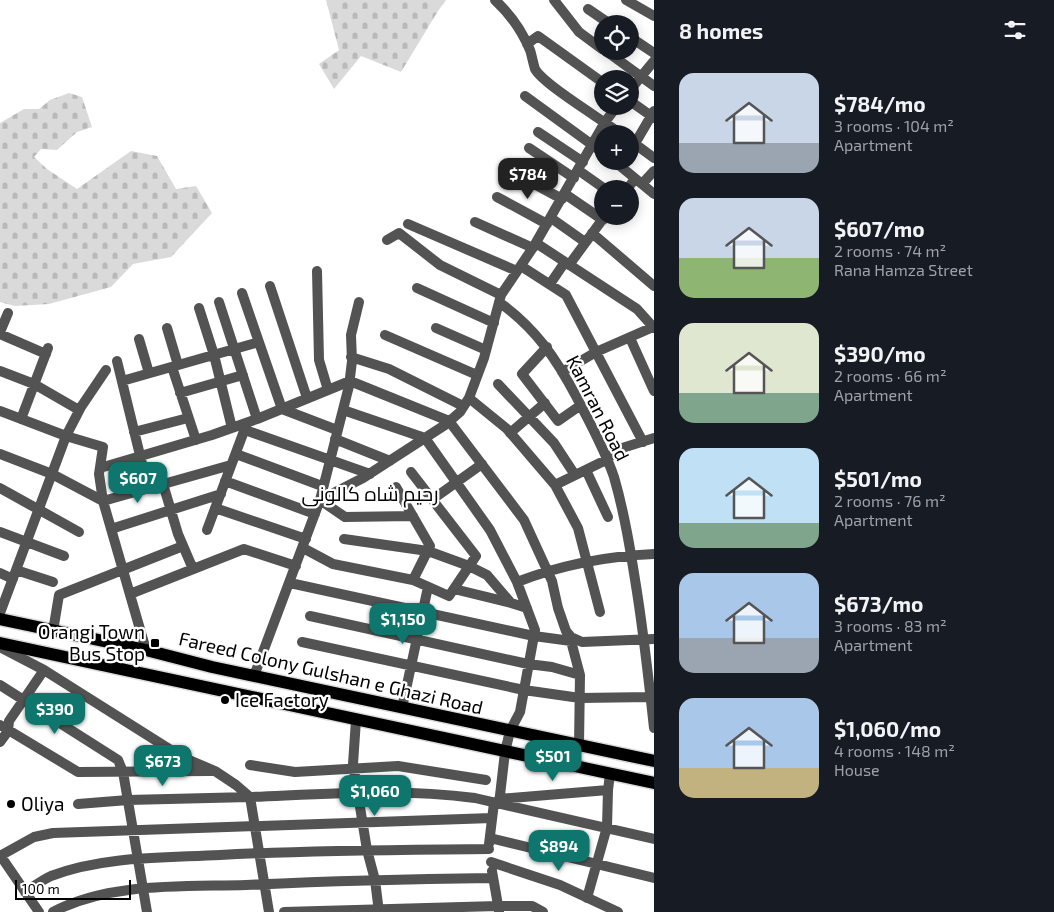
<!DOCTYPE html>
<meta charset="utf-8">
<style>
:root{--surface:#171b24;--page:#20242c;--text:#f1f3f6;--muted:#9ea1a6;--accent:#0f766e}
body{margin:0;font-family:"Exo 2",Cairo,sans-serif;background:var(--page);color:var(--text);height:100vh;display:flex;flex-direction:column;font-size:19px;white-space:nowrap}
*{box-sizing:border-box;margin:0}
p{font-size:16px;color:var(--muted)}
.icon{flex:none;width:28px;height:28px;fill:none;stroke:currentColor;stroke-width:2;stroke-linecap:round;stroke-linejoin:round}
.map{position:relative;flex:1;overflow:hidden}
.drawer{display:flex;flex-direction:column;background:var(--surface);width:400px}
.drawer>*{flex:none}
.fabs{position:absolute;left:594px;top:15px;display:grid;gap:10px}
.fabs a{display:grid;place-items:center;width:45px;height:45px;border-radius:50%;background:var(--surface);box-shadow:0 2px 12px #0003;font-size:25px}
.scale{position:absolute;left:15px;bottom:12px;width:116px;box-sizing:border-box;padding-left:5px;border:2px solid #000;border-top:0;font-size:14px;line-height:18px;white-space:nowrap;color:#000;-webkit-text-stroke:4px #fff;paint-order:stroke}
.price{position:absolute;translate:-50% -42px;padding:0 11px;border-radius:10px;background:var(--accent);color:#fff;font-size:16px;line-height:32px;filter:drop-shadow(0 1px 2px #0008)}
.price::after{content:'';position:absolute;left:50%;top:30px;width:15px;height:11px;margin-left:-8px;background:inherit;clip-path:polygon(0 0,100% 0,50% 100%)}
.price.active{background:#222;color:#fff}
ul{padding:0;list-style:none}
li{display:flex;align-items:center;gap:15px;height:125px;padding:0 25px}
li span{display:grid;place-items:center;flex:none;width:140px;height:100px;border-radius:15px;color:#555}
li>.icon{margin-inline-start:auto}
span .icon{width:60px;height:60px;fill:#fffc;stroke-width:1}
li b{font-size:21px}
h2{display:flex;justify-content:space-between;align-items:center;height:60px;padding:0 25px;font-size:21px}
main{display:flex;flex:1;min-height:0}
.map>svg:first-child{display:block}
.cemetery{fill:url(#cemetery-stones)}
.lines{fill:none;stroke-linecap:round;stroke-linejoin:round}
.major-casing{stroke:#dbdbdb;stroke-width:15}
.minor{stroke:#535353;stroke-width:10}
.major{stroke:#000;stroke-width:12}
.poi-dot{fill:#000;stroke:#fff;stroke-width:2}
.labels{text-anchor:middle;stroke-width:4.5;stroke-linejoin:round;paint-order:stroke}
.street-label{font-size:19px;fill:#000;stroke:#fff}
.poi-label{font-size:19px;fill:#000;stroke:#fff;text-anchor:start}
.neighbourhood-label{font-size:20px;fill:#000;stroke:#fff}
</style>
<main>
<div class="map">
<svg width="654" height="912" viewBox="0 0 654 912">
<defs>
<pattern id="cemetery-stones" width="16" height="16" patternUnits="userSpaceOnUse" patternTransform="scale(1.25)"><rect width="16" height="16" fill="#dadada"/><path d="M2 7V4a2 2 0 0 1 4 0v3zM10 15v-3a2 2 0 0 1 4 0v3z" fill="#b9b9b9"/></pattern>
</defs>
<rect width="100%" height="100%" fill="#fff"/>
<path class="cemetery" d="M326,0H446L438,11L401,72L361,56L334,89L319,64L339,50Z
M69,93L82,97L92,127L77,132L57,150L41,149L34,157L47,169L77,189L131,151L157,156L176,189L196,186L212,213L171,257L133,264L111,287L49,304L15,306L0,302V123L24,109H39L50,100Z"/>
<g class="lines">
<defs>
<path id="major" d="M0,619L146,650L212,667L654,761
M0,643L654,783"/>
</defs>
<use href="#major" class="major-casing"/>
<path class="minor" d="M495,0C510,14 522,31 530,50C532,56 533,63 535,69C544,85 603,120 621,134
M554,0L579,32L602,49
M626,0L654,16
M588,9L610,24
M630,37L654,53
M527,44L538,36L602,82
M606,51L654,86
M630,90L654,61
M525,96L602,152
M630,101L654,118
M538,132L583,162
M631,141L654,158
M529,148L574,178
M630,152L654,111
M614,161L654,194
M578,170L605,189
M516,174L562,199
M642,184L654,171
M627,189L635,179
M565,194L603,220
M497,197L547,224
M551,218L585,242
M475,222L533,248
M408,224L517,271
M592,233L654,286
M387,240L399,233L440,265L501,295
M536,243L637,309L654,328
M569,265L605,216
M521,266L566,295L643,442
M317,271L319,360L328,390
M550,284L565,262
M270,286L307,398
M417,288L494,323
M242,293L282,409L337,430
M219,302L257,419
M499,302C536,329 556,358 577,398C590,423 605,450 614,477C625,515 631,554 637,592C644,637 649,682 654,728
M199,308L214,355L232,428
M167,328L178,365
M436,328L486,350
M0,332L8,313
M0,334L46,354
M385,335L477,375
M630,338L654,391
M139,339L149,373
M547,347L522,374L558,421L581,405
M351,357L389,369L463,406
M117,361L148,488
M172,367L196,440
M0,371L34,384L79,410
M562,372L596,352L653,327
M122,381L259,342
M498,384L554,443L575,475
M180,393L243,375
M469,398L507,429L555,485L578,528L600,612
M343,410L425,438L490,530L517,582L535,630L520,712L510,731L505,752L499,804
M0,411L66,436L103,447L99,474L103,501L146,650
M21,419L48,348
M245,430L370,474
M134,432L188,418
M510,433L545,403
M335,439L390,461
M0,454L52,474L103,501L231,465
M236,454L322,486
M100,468L212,435L257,419L350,381L449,421L524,520L552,581L558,608L566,631L571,637L582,642L654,639
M586,470L608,517
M225,481L315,514
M163,484L178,534L193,569
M555,485L606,460L619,449L654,438
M396,487L430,546L413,580
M0,488L79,532
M433,499L482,464
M320,500L363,478L445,425L460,412L469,398L484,358L501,295L534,246L605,122L617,106
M320,500L345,517L413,516
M215,508L306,539
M111,529L221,494
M207,530L247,423
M0,532L64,556
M344,539L428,551L469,566L487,575L511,603L527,608
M303,548L333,564L413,580L449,596L476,556L411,472
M16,570L53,582
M0,573L13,579
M517,582C561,565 607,556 654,554
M290,583L534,636L571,641L574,639
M454,589L511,603
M130,594L244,549L296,566
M0,613L66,436L81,407L106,370
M310,616L528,664L552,667L580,675
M53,631L59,595L183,546
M571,641L580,675L579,745
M302,642L524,690L580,698L651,697
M0,647L44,670L182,757L215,771L236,785L250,797C325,794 400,788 475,798L654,839
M254,676L320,500L349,386L352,361L351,335L359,302
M0,685L118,760L123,772L147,912
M402,708L428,587
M356,720L353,764L367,850L375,880L379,912
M0,725L78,772L211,771
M0,742L8,731L9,721L44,670
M250,765L295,772L398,766L486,780
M499,799L608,790
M78,804L128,800L250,797L269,912
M490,838L654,878
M489,844L494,803
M0,855L39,912
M0,856L34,837L53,833L492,818
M491,862L560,885L618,912
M492,871L499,911
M25,892C33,887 42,880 51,876C103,856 164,858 220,855C309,850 399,850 489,849
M587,898L607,827L608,790L610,774
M53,912C109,882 184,887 246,885C329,881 411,879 493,878
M284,912L498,906H532L543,912"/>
<use href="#major" class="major"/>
</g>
<g class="poi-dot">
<rect x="150" y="638" width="10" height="10" rx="2.5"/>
<circle cx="225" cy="700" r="5"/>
<circle cx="11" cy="804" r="5"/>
</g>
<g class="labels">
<g class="street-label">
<text transform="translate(598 408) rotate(63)" y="7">Kamran Road</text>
<text transform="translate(331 673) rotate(13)" y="7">Fareed Colony Gulshan e Ghazi Road</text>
</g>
<g class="poi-label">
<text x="145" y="639" text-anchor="end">Orangi Town<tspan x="145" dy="22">Bus Stop</tspan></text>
<text x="235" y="707">Ice Factory</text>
<text x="21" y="811">Oliya</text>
</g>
<g class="neighbourhood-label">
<text x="370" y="501">رحیم شاہ کالونی</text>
</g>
</g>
</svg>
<div class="fabs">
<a><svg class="icon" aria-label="locate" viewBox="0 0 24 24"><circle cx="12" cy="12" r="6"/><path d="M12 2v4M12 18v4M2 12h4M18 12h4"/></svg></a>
<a><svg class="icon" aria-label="layers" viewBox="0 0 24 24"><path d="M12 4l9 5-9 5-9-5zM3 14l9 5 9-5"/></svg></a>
<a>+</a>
<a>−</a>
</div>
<div class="scale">100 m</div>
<b class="price active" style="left:528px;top:200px">$784</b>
<b class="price" style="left:138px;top:504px">$607</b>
<b class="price" style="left:403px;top:645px">$1,150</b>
<b class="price" style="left:55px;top:735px">$390</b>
<b class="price" style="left:553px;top:782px">$501</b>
<b class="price" style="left:163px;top:787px">$673</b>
<b class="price" style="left:375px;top:817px">$1,060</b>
<b class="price" style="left:559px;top:872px">$894</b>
</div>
<section class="drawer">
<h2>8 homes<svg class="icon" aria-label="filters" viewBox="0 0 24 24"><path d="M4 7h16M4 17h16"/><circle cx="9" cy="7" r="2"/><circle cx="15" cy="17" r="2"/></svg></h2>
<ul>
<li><span style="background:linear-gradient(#c9d6e8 70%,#9aa5b1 0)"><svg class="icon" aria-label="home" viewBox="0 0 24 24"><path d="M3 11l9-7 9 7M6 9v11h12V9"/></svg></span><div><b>$784/mo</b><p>3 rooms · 104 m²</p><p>Apartment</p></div></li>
<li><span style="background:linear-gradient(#c9d6e8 60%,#8fb573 0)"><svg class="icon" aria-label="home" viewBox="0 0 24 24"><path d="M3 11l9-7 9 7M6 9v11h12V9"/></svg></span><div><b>$607/mo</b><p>2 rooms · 74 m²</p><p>Rana Hamza Street</p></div></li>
<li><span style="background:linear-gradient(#dfe7d0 70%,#7fa58c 0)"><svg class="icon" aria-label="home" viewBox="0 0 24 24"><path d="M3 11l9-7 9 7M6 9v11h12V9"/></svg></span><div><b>$390/mo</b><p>2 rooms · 66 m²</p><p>Apartment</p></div></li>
<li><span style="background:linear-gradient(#bfe0f5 75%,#7fa58c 0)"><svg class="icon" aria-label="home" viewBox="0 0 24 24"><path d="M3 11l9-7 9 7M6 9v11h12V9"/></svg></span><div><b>$501/mo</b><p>2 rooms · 76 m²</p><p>Apartment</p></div></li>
<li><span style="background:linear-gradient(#a9c7e8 65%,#9aa5b1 0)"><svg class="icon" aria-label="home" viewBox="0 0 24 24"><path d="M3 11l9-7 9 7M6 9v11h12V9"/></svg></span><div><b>$673/mo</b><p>3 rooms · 83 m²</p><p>Apartment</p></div></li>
<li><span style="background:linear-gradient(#a9c7e8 70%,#c2b280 0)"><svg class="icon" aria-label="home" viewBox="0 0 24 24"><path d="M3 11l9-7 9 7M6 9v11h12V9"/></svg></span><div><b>$1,060/mo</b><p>4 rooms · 148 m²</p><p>House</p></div></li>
</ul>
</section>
</main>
